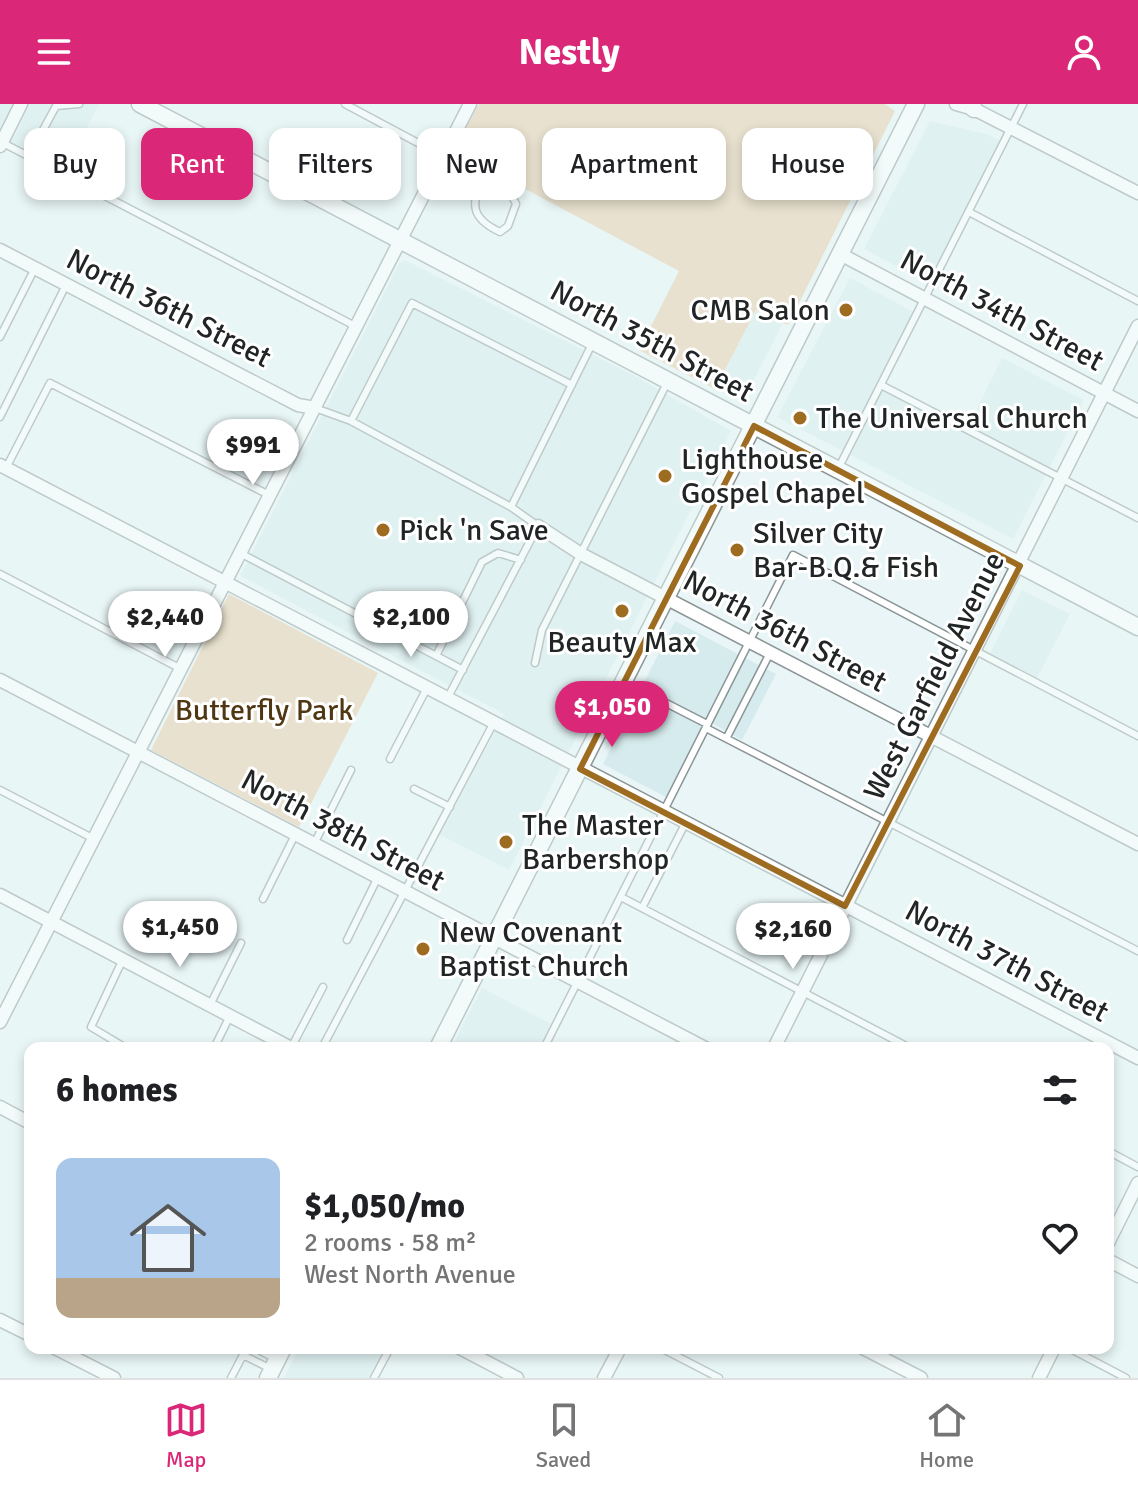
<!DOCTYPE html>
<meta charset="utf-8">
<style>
:root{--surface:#fff;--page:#f6f6f6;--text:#202124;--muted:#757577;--line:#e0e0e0;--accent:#db2777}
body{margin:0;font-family:Signika,sans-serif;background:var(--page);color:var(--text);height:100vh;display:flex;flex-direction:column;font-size:30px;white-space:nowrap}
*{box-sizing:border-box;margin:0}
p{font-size:26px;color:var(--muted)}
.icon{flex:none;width:44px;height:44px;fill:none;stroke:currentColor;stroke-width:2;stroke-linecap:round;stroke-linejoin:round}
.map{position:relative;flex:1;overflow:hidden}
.side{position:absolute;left:24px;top:938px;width:1090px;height:312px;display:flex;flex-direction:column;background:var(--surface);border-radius:16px;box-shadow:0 4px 12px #0003}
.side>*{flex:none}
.guide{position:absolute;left:24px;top:24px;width:1090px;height:72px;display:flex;gap:16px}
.price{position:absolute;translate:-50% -68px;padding:0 18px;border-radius:28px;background:#fff;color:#222;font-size:26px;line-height:52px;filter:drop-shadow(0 2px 4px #0008)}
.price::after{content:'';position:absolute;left:50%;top:48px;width:24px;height:18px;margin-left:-12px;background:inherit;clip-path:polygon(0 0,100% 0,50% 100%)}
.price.current{background:var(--accent);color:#fff}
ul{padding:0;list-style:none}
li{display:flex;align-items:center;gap:24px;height:200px;padding:0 32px}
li+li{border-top:2px solid var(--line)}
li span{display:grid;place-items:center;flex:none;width:224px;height:160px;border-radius:16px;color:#555}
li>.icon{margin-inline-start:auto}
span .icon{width:96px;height:96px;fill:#fffc;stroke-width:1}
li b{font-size:34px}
h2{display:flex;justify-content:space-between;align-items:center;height:96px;padding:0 32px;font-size:34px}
.pill{padding:0 28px;border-radius:16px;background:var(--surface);box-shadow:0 4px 12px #0003;font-size:28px;line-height:72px}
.pill.current{background:var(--accent);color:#fff}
header{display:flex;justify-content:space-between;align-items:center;height:104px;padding:0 32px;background:var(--accent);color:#fff;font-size:36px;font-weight:800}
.tab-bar{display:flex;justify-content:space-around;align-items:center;height:112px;border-top:2px solid var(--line);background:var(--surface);font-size:22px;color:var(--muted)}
.tab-bar a{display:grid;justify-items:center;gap:4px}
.tab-bar .current{color:var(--accent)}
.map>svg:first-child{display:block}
.built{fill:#d6ebed}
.green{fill:#e7c7a0}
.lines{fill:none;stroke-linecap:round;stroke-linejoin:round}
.lane-casing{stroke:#8b9596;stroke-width:9}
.street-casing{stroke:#8b9596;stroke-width:15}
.secondary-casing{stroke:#8b9596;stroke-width:19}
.lane{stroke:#fff;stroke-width:6}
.street{stroke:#fff;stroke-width:12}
.secondary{stroke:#fff;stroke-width:16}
.marked{fill:none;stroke:#9e6c21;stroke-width:6;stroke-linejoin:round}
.poi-dot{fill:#9e6c21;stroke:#fff;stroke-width:3}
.labels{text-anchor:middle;stroke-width:6;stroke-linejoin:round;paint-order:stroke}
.street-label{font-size:30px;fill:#212525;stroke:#fff}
.poi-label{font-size:30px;fill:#212525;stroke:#fff;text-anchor:start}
.park-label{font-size:30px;fill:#503713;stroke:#fff}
</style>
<header><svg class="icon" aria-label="menu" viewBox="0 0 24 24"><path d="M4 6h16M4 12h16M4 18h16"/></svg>Nestly<svg class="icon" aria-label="person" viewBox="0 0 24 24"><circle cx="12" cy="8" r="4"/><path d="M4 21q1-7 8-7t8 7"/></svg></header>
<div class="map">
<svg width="1138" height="1274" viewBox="0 0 1138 1274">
<rect width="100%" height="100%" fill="#e9f5f6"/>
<path class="built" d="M0,0H99L63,70L3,38L0,42Z
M930,17L986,30L1000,37L928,179L864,145Z
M405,156L635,272L731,327L509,766L440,731L504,610L240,472L399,160Z
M850,174L914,208L876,282L966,327L1002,254L1084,296L1013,435L777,313Z
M756,206L783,219L743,297L716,283Z
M1022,486L1070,510L1037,574L990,549Z
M675,517L776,570L742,636L706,616L666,693L603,660Z
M482,884L551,920L539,944H451Z
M299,1244H387L371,1274H284Z"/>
<path class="green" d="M479,0H885L895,7L788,221L756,206L715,285L639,246L679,167L454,47Z
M229,490L378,569L299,723L151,646Z"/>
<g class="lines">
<defs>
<path id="lane" d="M345,0L510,88L516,100L508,122L500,128C470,114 472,101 481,73
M3,39L355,222
M36,39L56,2L79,0
M969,108L1138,197
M0,233L35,164
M881,281L1138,414
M315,304L351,317L511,403L538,422L447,595
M0,313L66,181
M351,317L412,199L572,281
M839,363L1023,0
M6,364L50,279L269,391
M511,403L593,238
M240,449L463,566
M0,470L181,565
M436,552L482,458L498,449L521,456
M535,559L542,526L668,277
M625,578L707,620
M706,624L1138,847
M727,633L770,549
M390,655L427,584
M414,685L450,703
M0,686L94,735
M314,740L351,666
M621,793L910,944
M263,795L295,731
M642,804L685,720
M347,836L378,773
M123,855L91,923L126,944
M210,901L241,839
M214,944L230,912
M291,944L323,883
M322,944L493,620
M544,944L793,451L1138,632
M1108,1047L1138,1063
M255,1244L274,1254
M661,1244L719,1274
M1069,1244L1126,1274
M231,1274L243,1251L271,1265
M374,1274L390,1244"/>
<path id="street" d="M956,0L974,5L1138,89
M0,42L21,0
M0,146L298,301L315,304
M842,151L1138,307
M0,361L1138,954
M538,422L581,450L1138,740
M0,576L705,944
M0,791L291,944
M0,918L470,0
M774,944L1138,222
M0,1003L30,1019
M1108,1139L1138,1079
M1108,1156L1138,1172
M0,1216L30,1231
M55,1244L114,1274
M460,1244L517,1274
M863,1244L921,1274
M604,1274L620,1244
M1039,1274L1054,1244"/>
<path id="secondary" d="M140,0L1138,523
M969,0L974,5
M438,944L916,0
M268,1274L283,1244"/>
</defs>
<use href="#lane" class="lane-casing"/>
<use href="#street" class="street-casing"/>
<use href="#secondary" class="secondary-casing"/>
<use href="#lane" class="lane"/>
<use href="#street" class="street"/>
<use href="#secondary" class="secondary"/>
</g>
<path d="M0 0H1138V1274H0ZM754,322L1020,462L845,802L580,665Z" fill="#e9f5f6" fill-opacity=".55" fill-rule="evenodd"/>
<path class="marked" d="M754,322L1020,462L845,802L580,665Z"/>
<g class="poi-dot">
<circle cx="846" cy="206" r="8"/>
<circle cx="800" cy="314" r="8"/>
<circle cx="665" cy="372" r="8"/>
<circle cx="383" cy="426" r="8"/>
<circle cx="737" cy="446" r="8"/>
<circle cx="622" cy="507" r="8"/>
<circle cx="506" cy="738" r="8"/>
<circle cx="423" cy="845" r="8"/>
</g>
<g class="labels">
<g class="street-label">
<text transform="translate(169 204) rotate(27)" y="10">North 36th Street</text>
<text transform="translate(1002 206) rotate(28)" y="10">North 34th Street</text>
<text transform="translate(652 237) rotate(28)" y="10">North 35th Street</text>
<text transform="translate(785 527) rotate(28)" y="10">North 36th Street</text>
<text transform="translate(934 572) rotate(-63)" y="10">West Garfield Avenue</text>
<text transform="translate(343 726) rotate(28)" y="10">North 38th Street</text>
<text transform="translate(1007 857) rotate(28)" y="10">North 37th Street</text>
</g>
<g class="poi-label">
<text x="830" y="216" text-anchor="end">CMB Salon</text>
<text x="816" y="324">The Universal Church</text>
<text x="681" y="365">Lighthouse<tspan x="681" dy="34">Gospel Chapel</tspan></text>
<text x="399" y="436">Pick 'n Save</text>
<text x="753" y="439">Silver City<tspan x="753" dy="34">Bar-B.Q.&amp; Fish</tspan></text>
<text x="622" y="548" text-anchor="middle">Beauty Max</text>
<text x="522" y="731">The Master<tspan x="522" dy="34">Barbershop</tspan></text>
<text x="439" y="838">New Covenant<tspan x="439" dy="34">Baptist Church</tspan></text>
</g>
<g class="park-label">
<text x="264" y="616">Butterfly Park</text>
</g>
</g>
</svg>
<b class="price" style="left:253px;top:383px">$991</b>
<b class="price" style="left:165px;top:555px">$2,440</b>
<b class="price" style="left:411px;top:555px">$2,100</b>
<b class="price current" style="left:612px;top:645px">$1,050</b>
<b class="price" style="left:180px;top:865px">$1,450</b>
<b class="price" style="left:793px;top:867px">$2,160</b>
<div class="guide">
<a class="pill">Buy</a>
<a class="pill current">Rent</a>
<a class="pill">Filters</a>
<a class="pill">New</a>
<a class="pill">Apartment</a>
<a class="pill">House</a>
</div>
<section class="side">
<h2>6 homes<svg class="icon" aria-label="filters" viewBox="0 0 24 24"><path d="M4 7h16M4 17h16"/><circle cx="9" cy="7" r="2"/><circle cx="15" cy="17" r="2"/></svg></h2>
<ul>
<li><span style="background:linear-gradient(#a9c7e8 75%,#b9a48a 0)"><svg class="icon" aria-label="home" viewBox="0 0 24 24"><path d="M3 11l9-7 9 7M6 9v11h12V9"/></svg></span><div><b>$1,050/mo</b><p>2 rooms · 58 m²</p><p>West North Avenue</p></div><svg class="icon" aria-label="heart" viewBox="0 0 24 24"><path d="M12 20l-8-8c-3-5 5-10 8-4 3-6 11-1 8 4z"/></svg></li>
</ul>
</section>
</div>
<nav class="tab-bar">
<a class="current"><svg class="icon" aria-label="map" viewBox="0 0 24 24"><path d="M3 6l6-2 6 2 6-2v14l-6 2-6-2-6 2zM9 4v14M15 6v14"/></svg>Map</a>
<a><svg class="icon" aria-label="saved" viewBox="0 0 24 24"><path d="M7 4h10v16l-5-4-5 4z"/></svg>Saved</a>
<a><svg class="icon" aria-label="home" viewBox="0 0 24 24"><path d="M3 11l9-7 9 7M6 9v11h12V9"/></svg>Home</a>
</nav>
